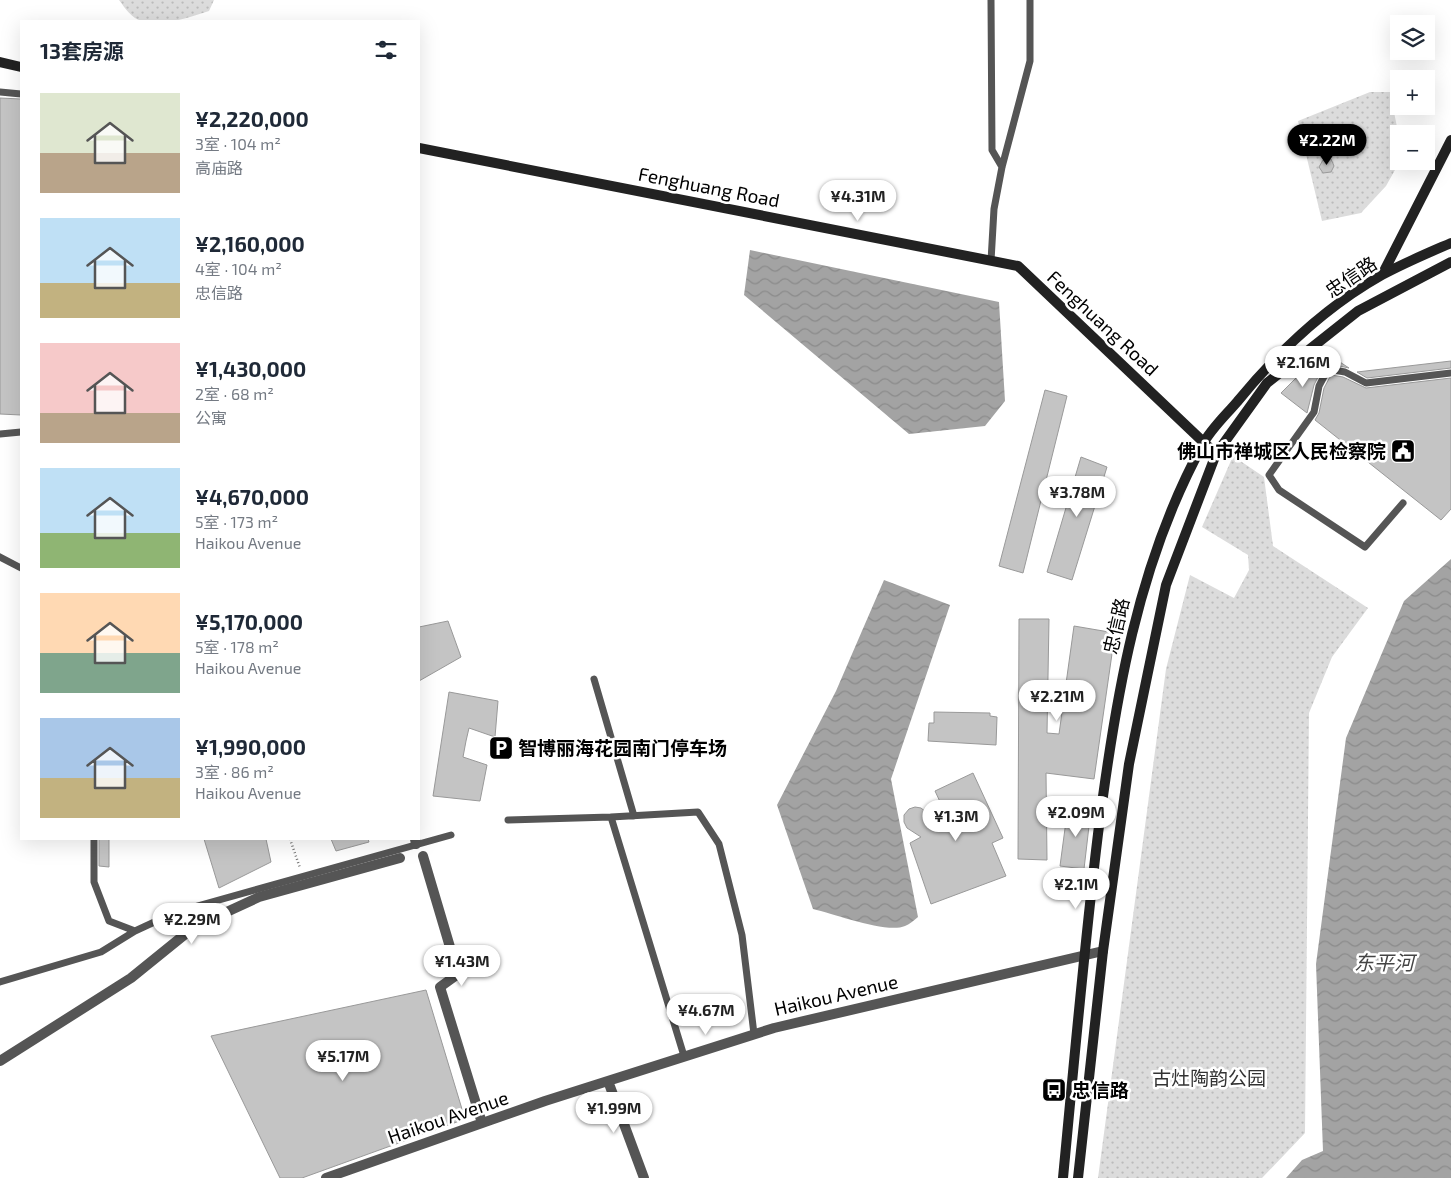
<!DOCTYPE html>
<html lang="zh">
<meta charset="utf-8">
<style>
:root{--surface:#fff;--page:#f2f2f3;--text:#1f2937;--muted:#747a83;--accent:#000}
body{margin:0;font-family:"Exo 2","Noto Sans SC",sans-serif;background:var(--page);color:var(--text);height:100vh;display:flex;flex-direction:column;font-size:19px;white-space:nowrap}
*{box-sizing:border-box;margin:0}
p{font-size:16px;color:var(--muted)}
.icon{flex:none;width:28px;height:28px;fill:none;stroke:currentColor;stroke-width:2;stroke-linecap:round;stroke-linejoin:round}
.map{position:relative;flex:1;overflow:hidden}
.drawer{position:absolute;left:20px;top:20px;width:400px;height:820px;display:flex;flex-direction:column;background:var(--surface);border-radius:0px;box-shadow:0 5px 20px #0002}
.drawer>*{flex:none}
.controls{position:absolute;left:1390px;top:15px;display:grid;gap:10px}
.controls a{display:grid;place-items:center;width:45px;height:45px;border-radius:0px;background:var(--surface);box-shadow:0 5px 20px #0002;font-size:25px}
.price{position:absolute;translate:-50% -42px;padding:0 11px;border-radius:18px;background:#fff;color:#222;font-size:16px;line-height:32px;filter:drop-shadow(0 1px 2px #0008)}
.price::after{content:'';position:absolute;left:50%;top:30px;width:15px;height:11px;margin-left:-8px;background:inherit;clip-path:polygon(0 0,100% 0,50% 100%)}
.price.active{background:var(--accent);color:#fff}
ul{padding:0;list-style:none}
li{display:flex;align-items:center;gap:15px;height:125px;padding:0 20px}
li span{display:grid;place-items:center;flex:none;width:140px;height:100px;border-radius:0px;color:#555}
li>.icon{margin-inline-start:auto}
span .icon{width:60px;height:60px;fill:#fffc;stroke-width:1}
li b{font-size:21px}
h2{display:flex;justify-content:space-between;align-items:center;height:60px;padding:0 20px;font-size:21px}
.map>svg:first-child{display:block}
.park{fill:url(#park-dots)}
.water{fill:url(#water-waves)}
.building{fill:#c4c4c4;stroke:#999}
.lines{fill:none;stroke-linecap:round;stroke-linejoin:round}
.path{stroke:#777;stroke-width:2.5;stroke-dasharray:1 2.5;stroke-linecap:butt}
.lane{stroke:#555;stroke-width:7}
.street{stroke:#555;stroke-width:10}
.secondary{stroke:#222;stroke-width:10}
.labels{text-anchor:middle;stroke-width:5;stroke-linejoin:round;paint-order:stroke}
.street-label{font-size:19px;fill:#000;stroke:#fff}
.poi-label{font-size:19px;font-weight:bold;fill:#000;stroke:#fff;text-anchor:start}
.park-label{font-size:19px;fill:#333;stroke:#fff}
.water-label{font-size:20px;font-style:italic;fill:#444;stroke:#fff}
</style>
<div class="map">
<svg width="1451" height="1178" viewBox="0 0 1451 1178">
<defs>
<pattern id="park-dots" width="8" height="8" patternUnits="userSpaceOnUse" patternTransform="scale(1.25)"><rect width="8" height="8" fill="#dcdcdc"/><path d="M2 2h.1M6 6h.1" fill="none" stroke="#bbb" stroke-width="1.8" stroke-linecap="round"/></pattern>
<pattern id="water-waves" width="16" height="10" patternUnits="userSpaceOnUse" patternTransform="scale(1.25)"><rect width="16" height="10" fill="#a3a3a3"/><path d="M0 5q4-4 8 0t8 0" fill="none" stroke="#8b8b8b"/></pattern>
</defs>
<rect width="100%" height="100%" fill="#fff"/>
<path class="park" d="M119,0H214L209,11C188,18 165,26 142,21C132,19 125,8 119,0Z
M1370,92H1390L1399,137L1400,161L1386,186L1361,213L1322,221L1298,121Z
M1233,456L1264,477L1273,546L1368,608L1332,657L1309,713L1305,1133L1262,1178H1098L1166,669L1190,575L1234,598L1249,570L1248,555L1202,527Z"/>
<path class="water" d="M750,250L999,302L1005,401L985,426L909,434L744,295Z
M1451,559V1178H1286L1302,1160L1323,1151L1316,964L1346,738L1404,601Z
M884,580L950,605L891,779L918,917C914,920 910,924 905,926C887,934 835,914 813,909L777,805L836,691Z"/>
<path class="building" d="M0,98L21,99V415L0,414Z
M1331,159L1334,166L1331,172L1323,173L1319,167L1323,160Z
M1323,351L1349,368L1330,364L1317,357Z
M1451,361V368L1367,378L1357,372Z
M1309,365L1321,371L1314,385L1307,413L1281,393Z
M1331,375L1343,377L1366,388L1451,378V509L1441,520L1315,420L1319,413L1324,388Z
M1045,390L1067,396L1023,573L999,566Z
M1081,457L1107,467L1072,580L1047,572Z
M1019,619H1049L1047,733L1059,734L1074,626L1115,633L1094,779L1046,773L1047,860L1018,859Z
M448,621L461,657L419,681V627Z
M449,692L498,701L495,737L469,728L466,741L463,757L487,765L480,801L433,796Z
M934,712L990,713V716L997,717L996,745L928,741L929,723H934Z
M973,773L1003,838L992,843L1006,876L931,904L910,843L921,837L907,828L904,822V815L909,809L915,807L921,808L956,836L935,791Z
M1068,806L1091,809L1084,869L1060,866Z
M99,839H109V867L99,866Z
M204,839H266L271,862L219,888Z
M331,839H368L369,842L336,851Z
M426,990L465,1119L302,1178H280L211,1036Z"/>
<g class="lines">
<path class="path" d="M290,839L300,868"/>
<path class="lane" d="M991,0L992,150L1002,167
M0,92L21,94
M991,261L994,209L1002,167L1030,61V0
M1289,346L1302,356L1328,369L1345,372L1366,383L1451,373
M1328,369L1319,386L1314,412L1269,475L1279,490L1365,547L1403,503
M0,434L21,432
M0,557L21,568
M594,679L634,816
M508,820L611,817
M94,839V882L109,921L135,931L176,912L451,835
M0,982L101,952L135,931
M684,1056L611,817L698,812L719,844L742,935L754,1034"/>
<path class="street" d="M415,839L416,844
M423,856L458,974L440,987L482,1123
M0,1061L131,978L194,927L259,897L400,858
M608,1081L644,1178
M326,1178L545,1101L774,1028L1103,951"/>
<path class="secondary" d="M0,62L21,67
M419,148L1018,266L1216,454
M1382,275L1451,140
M1063,1178C1074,1063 1084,948 1098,834C1115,700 1137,564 1203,444C1211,429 1225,416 1237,402C1277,353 1327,306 1382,275C1404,263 1428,253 1451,243
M1078,1178L1103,951L1129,764L1166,585L1216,454L1267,383L1358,311L1451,262"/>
</g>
<defs>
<symbol id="civic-square" viewBox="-11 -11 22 22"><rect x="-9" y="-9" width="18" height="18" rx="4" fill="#000" stroke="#fff"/><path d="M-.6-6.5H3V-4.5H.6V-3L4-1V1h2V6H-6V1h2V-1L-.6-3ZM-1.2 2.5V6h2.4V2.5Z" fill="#fff"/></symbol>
<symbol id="parking-square" viewBox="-11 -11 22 22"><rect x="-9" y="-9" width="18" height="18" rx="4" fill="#000" stroke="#fff"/><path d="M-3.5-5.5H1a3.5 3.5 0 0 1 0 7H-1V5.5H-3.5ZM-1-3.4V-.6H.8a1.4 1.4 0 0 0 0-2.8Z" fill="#fff"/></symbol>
<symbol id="bus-square" viewBox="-11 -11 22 22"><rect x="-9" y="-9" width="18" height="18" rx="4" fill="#000" stroke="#fff"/><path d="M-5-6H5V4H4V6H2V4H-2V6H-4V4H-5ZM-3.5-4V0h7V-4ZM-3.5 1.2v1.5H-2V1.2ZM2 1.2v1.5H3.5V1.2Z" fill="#fff"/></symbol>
</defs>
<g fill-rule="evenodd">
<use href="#civic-square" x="1389" y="437" width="28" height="28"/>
<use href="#parking-square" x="487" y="734" width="28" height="28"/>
<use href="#bus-square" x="1040" y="1076" width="28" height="28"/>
</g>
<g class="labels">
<g class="street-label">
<text transform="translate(709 187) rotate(11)" y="7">Fenghuang Road</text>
<text transform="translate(1351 277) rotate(-34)" y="7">忠信路</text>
<text transform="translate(1103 323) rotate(43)" y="7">Fenghuang Road</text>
<text transform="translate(1116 626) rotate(-77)" y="7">忠信路</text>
<text transform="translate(836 995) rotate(-13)" y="7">Haikou Avenue</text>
<text transform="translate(448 1117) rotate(-19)" y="7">Haikou Avenue</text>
</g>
<g class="poi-label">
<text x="1386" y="458" text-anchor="end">佛山市禅城区人民检察院</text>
<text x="518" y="755">智博丽海花园南门停车场</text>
<text x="1072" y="1097">忠信路</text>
</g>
<g class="park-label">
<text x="1209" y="1085">古灶陶韵公园</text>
</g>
<g class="water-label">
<text x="1384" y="970">东平河</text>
</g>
</g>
</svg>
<div class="controls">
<a><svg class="icon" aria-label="layers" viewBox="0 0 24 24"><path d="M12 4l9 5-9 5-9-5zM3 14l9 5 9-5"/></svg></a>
<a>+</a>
<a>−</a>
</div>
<b class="price active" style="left:1327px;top:166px">¥2.22M</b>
<b class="price" style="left:858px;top:222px">¥4.31M</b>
<b class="price" style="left:1303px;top:388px">¥2.16M</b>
<b class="price" style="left:1077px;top:518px">¥3.78M</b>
<b class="price" style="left:1057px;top:722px">¥2.21M</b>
<b class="price" style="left:1076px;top:838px">¥2.09M</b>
<b class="price" style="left:956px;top:842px">¥1.3M</b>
<b class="price" style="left:1076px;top:910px">¥2.1M</b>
<b class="price" style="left:192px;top:945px">¥2.29M</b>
<b class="price" style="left:462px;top:987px">¥1.43M</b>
<b class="price" style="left:706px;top:1036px">¥4.67M</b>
<b class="price" style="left:343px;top:1082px">¥5.17M</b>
<b class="price" style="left:614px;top:1134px">¥1.99M</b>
<section class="drawer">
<h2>13套房源<svg class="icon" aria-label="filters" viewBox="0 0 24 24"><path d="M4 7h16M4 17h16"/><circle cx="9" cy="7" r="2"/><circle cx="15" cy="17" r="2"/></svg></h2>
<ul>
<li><span style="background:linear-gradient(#dfe7d0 60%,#b9a48a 0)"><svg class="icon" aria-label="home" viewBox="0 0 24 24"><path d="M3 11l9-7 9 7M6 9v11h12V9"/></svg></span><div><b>¥2,220,000</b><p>3室 · 104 m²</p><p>高庙路</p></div></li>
<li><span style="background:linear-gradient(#bfe0f5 65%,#c2b280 0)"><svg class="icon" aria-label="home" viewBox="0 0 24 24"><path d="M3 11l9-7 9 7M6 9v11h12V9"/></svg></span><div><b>¥2,160,000</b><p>4室 · 104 m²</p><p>忠信路</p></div></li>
<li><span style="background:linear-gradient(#f6c9c9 70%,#b9a48a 0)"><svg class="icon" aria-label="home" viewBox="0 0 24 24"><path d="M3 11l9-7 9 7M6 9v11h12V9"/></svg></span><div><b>¥1,430,000</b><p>2室 · 68 m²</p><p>公寓</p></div></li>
<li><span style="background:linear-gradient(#bfe0f5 65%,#8fb573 0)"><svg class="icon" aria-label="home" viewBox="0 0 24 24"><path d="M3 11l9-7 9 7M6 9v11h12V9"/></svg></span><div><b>¥4,670,000</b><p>5室 · 173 m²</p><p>Haikou Avenue</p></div></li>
<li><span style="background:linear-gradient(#ffd9b3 60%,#7fa58c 0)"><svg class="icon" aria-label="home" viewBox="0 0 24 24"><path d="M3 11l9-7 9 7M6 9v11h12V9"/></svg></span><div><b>¥5,170,000</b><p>5室 · 178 m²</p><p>Haikou Avenue</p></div></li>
<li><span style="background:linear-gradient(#a9c7e8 60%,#c2b280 0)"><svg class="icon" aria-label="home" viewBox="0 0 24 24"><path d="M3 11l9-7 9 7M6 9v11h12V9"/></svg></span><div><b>¥1,990,000</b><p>3室 · 86 m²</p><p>Haikou Avenue</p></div></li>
</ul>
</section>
</div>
